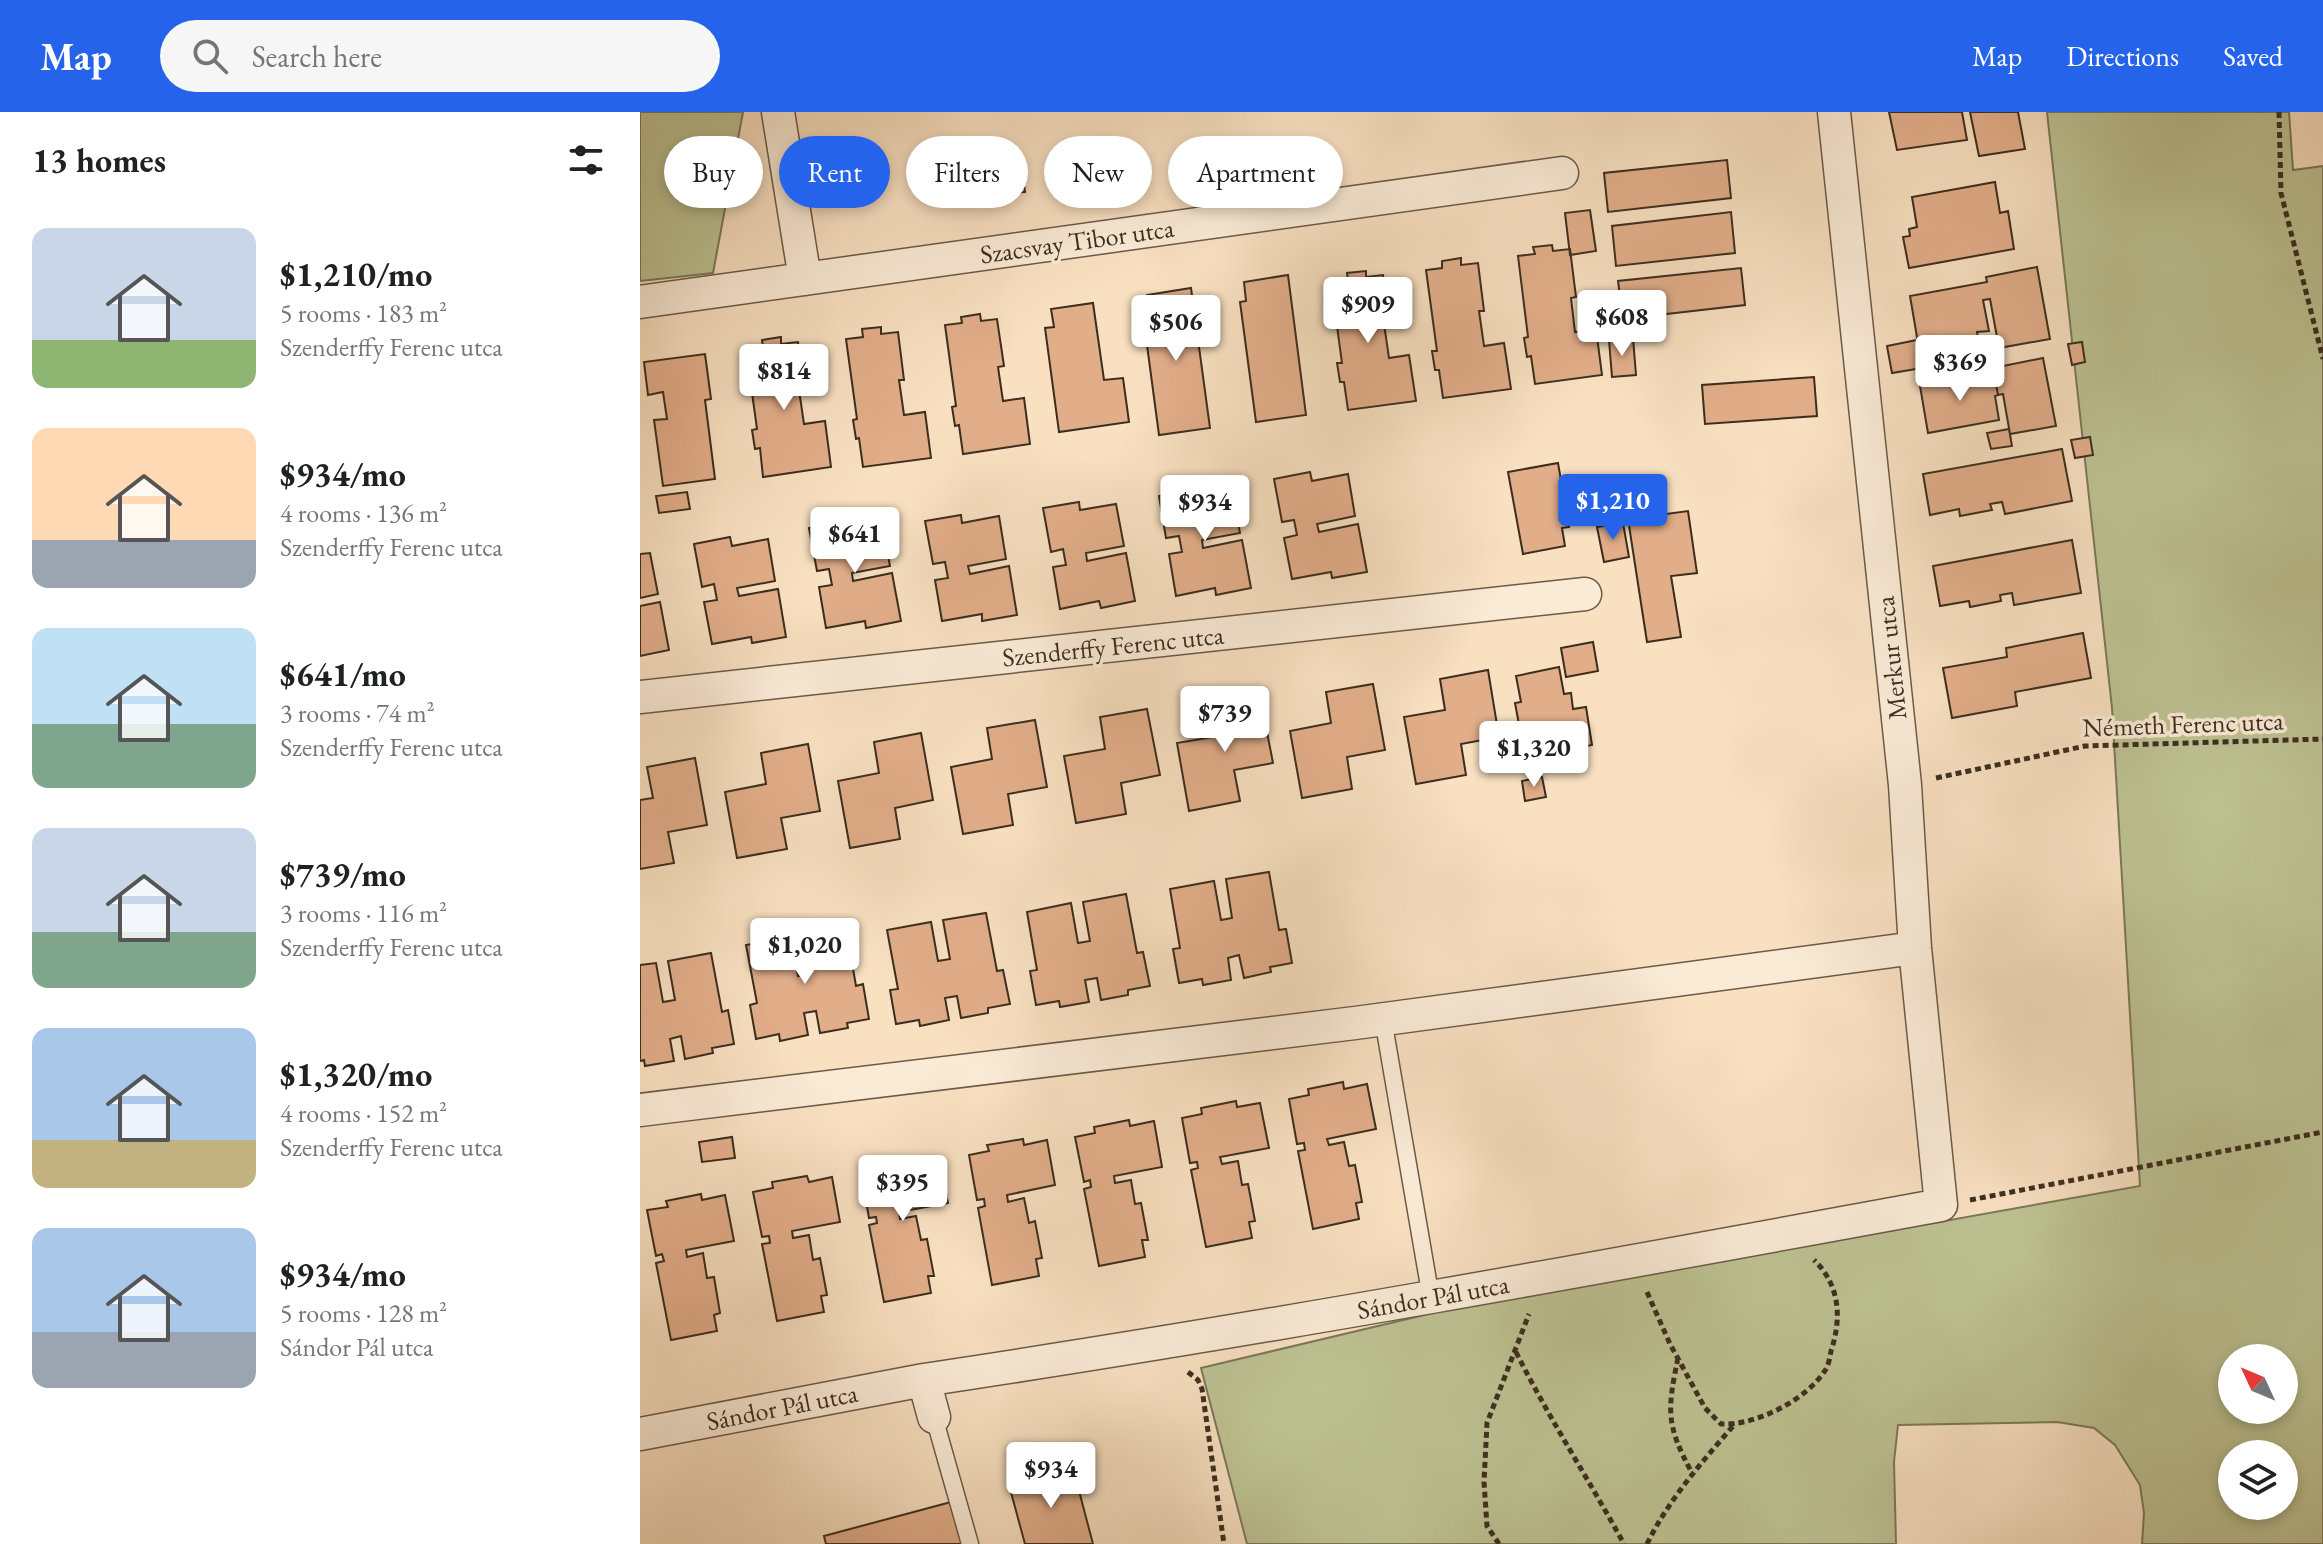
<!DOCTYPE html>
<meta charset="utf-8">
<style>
:root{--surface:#fff;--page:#f6f6f6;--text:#202124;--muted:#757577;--accent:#2563eb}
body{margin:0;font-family:"EB Garamond",serif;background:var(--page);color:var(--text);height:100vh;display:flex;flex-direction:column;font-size:30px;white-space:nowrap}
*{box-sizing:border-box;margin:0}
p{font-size:26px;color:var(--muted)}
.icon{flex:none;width:44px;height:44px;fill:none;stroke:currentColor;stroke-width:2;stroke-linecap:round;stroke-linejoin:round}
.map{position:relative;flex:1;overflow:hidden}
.drawer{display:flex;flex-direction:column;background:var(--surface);width:640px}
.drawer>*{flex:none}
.hud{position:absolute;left:24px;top:24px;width:760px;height:72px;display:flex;gap:16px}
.needle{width:52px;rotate:314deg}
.tools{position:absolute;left:1578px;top:1232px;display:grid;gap:16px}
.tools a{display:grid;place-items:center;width:80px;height:80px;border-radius:50%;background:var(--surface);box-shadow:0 4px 12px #0003;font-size:40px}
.price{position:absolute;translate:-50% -68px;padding:0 18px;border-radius:8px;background:#fff;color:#222;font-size:26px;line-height:52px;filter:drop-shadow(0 2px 4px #0008)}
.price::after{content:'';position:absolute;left:50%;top:48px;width:24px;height:18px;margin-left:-12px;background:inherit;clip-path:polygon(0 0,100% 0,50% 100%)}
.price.active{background:var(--accent);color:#fff}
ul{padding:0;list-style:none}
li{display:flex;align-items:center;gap:24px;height:200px;padding:0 32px}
li span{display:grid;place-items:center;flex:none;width:224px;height:160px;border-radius:16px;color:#555}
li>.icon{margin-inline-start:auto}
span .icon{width:96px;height:96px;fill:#fffc;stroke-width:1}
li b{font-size:34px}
h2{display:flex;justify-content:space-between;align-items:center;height:96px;padding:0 32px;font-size:34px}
.pill{padding:0 28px;border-radius:36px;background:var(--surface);box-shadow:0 4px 12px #0003;font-size:28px;line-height:72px}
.pill.active{background:var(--accent);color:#fff}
header{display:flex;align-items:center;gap:48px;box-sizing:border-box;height:112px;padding:0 40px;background:var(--accent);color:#fff}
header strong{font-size:38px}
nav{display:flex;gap:44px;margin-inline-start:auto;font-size:28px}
.search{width:560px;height:72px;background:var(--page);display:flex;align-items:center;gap:20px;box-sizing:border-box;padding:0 28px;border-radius:44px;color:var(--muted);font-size:30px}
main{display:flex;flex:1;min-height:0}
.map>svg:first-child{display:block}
.green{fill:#bdc293;stroke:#7c7859;stroke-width:2;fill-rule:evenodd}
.building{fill:#e2ae8a;stroke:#3c2e1f;stroke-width:2}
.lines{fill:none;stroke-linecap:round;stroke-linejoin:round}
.service-casing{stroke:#6b5a48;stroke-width:19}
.minor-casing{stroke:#6b5a48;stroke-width:35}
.path{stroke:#3c2e1f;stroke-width:5;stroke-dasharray:6 4;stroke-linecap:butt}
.service{stroke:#faebd7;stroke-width:16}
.minor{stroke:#faebd7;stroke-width:32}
.labels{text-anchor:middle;stroke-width:7;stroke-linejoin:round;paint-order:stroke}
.street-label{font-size:26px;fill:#3c2e1f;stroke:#faebd7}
</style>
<header>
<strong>Map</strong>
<div class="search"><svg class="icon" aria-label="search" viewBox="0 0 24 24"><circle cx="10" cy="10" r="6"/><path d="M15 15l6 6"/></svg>Search here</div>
<nav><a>Map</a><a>Directions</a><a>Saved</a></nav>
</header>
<main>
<section class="drawer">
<h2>13 homes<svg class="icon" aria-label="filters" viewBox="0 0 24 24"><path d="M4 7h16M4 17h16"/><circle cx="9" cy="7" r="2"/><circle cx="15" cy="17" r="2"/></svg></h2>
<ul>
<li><span style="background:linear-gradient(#c9d6e8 70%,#8fb573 0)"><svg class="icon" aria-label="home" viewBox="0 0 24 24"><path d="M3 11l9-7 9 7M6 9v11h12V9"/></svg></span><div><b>$1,210/mo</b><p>5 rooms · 183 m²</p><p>Szenderffy Ferenc utca</p></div></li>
<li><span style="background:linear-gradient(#ffd9b3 70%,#9aa5b1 0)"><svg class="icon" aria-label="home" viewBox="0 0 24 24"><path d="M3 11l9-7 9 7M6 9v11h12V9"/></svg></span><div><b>$934/mo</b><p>4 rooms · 136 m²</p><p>Szenderffy Ferenc utca</p></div></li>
<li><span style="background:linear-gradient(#bfe0f5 60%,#7fa58c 0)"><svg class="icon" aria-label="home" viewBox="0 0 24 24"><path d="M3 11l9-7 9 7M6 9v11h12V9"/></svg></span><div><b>$641/mo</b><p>3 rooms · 74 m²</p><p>Szenderffy Ferenc utca</p></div></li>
<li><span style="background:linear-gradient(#c9d6e8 65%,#7fa58c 0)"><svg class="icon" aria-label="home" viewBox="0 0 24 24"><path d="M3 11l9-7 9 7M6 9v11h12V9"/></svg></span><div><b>$739/mo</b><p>3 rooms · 116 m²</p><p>Szenderffy Ferenc utca</p></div></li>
<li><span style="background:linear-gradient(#a9c7e8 70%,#c2b280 0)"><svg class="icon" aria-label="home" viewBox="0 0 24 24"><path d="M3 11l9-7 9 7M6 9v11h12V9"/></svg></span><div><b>$1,320/mo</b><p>4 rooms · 152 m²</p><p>Szenderffy Ferenc utca</p></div></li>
<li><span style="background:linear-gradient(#a9c7e8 65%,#9aa5b1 0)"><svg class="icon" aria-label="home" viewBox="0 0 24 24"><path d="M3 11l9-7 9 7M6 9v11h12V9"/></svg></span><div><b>$934/mo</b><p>5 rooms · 128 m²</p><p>Sándor Pál utca</p></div></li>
</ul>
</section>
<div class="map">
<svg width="1683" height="1432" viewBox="0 0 1683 1432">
<rect width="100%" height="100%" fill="#f8e0c1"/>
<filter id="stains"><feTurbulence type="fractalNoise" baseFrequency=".0025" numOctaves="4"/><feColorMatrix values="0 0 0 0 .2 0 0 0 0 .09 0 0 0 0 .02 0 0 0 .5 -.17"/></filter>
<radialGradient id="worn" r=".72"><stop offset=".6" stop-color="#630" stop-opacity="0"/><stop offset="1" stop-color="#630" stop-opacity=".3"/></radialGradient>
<path class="green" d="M0,0H103L73,161L0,169Z
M1407,0H1649L1653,58L1683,54V1432H1502L1504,1401L1500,1373L1475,1333L1454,1316L1417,1310L1258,1313L1254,1350L1256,1432H607L561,1256L801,1199L1500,1074L1472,596ZM1592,1246H1644V1298H1592ZM1592,1342H1644V1394H1592Z"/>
<path class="building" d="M1249,0H1322L1327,28L1257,38Z
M1330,0H1378L1385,37L1339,44Z
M380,45L385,80L318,88L314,53Z
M1087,48L1091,86L968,100L964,61Z
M1355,70L1360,101L1368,99L1374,137L1269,156L1263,125L1270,124L1269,117L1277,115L1272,85Z
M950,98L956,139L930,143L925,101Z
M1091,100L1095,141L976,154L972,114Z
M912,133L913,139L930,137L936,185L931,186L935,220L956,217L962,263L895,272L891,244L887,245L884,226L888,225L878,144L895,142L893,135Z
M821,146V153L838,151L844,199H839L844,234L864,231L871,277L803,286L799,258H795L792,239H797L786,158L802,156V149Z
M1397,155L1410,227L1359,236L1350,187L1343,188L1349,219L1337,220L1339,232L1300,239L1297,228L1278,231L1270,184L1347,170L1346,165Z
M1101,156L1105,193L983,207L978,169Z
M726,159V165L743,163L749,211L744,212L749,246L769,243L776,289L708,298L704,270H700L697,251H702L691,170L708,168L707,161Z
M648,163L666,303L616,310L600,190L606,189L604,170Z
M551,176L570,316L519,323L503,203L510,202L507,183Z
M453,191L464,268L483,266L489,310L419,320L405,216L414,215L411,197Z
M340,202L341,209L357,207L364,254L358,255L363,289L384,286L390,332L323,342L319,313L315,314L312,295L316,294L305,213L322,211L321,205Z
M241,215V222L258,220L264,268H259L264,303L285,300L291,346L223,355L219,326L216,327L213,308L217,307L206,227L223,225L222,217Z
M141,225V232L158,230L164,277L159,278L164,312L185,309L191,355L123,365L120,336L115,337L112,318L117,317L106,237L123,235L122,228Z
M993,226L996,263L972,265L969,228Z
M1277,228L1282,256L1252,261L1247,234Z
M1442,230L1445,250L1432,253L1428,232Z
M65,242L71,287L65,288L75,367L23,374L14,308L27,307L23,280L8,283L4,250Z
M1403,246L1416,314L1370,322L1363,282L1358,283L1354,261L1359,260L1358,255Z
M1354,261L1358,283L1355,284L1359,308L1288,321L1280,274Z
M1174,265L1177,304L1065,312L1062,273Z
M1369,317L1372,334L1351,337L1347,321Z
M1450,325L1453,343L1435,346L1431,328Z
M1422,337L1432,389L1365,402L1362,390L1350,392L1352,398L1320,404L1319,397L1290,403L1283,362Z
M918,351L929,415L922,416L925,434L883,442L868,360Z
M670,360L672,369L708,362L715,404L677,412L679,420L718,412L727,460L692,466L691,460L652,467L644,426L657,423L654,408L642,410L634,367Z
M555,377L556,385L592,378L600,421L562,428L563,436L602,428L611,476L576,483L575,476L536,484L529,442L542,440L539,424L526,426L519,384Z
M47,380L50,397L19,401L16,384Z
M439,390L440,398L476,392L484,434L446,441L447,449L486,441L495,489L461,496L459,489L420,497L413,455L426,453L423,437L411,440L403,396Z
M981,391L984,409L969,412L966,394Z
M1048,399L1057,461L1031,464L1041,525L1007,530L988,407Z
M321,403L322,411L359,404L366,447L328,454L330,462L369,454L377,503L342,509V502L302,509L295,468L308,466L305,450L293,452L285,409Z
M204,409L206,418L242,411L250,454L212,461L213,469L252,461L261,509L226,516L225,509L186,516L179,475L192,473L189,457L177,459L169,416Z
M983,411L989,445L964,450L957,415Z
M90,425L92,434L128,427L135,469L97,476L99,484L138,477L146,525L112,531L111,525L72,532L64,490L77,488L74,472L62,475L54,432Z
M1432,428L1441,481L1374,493L1372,481L1360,483L1361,489L1330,495L1329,489L1300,494L1293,454Z
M10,441L18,482L0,486V442Z
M20,490L29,538L0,544V494Z
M1443,521L1451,566L1375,580L1377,594L1312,606L1303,556L1367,545L1366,536Z
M953,530L958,559L926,565L921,536Z
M919,555L924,582L931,581L933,597L946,595L952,633L941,635L943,651L888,661L875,591L881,590L876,564Z
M848,558L859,625L821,632L826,663L776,672L764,605L805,598L800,567Z
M733,572L745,638L707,645L712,677L662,686L650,619L691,611L686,580Z
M620,584L633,651L594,658L600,689L549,699L537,631L579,624L573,593Z
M507,597L520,663L481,671L486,702L436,711L424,644L465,637L460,605Z
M395,608L407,675L368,682L373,713L323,722L311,655L352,647L347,616Z
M281,621L293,688L255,696L260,727L210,736L198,669L239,661L234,630Z
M168,632L180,699L141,706L147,737L97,746L85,680L126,672L121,641Z
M55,646L67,713L28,720L34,751L0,757V688L13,686L7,655Z
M902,665L906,685L885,689L882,669Z
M629,760L639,818L646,817L652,851L630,855L631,860L604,866L599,843L588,846L591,868L563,873L562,867L539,871L533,837L540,836L530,777L574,769L581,808L592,806L586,767Z
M486,782L497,841L503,840L510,874L488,878V883L461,888L457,866L445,868L449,890L420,895L419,889L396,893L390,859L397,858L387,800L431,791L438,831L450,829L443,790Z
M346,801L357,859L363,858L370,892L348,896V901L321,906L317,884L305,886L309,908L280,914L279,908L256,912L250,878L258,877L247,818L291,810L298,849L310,847L303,808Z
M206,816L216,874L223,872L229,907L207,911L208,916L180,921L176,899L164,901L168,923L140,929L139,922L116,927L110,893L117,891L106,833L151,825L158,864L169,862L162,823Z
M71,841L82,900L88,898L94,932L72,936L73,941L45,947L41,924L30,927L34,949L5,954L4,948L0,949V853L16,851L23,890L35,888L28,849Z
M703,970L704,977L727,972L736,1017L687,1027L689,1033L704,1030L709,1054L715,1053L722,1090L716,1091L719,1107L673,1117L658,1039L665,1038L664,1031L657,1032L649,987L669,983L668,977Z
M596,989L597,995L620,991L629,1036L580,1045L582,1052L598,1049L602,1073L608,1072L615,1109L609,1110L612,1126L566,1135L551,1058L558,1056L557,1050L550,1051L542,1006L562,1002L561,996Z
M489,1008L490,1014L514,1009L522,1055L474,1064L475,1071L491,1068L495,1092L501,1091L508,1128H502L505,1145L459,1154L444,1077L451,1075L450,1068L444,1070L435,1025L455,1021L454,1015Z
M92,1025L95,1046L62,1050L59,1030Z
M383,1027L384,1033L407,1028L415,1073L367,1083L368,1090L384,1086L389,1111L395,1109L402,1146L396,1147L399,1164L352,1173L338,1096L345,1094L344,1087L337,1088L329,1043L349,1039L347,1033Z
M275,1044L276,1050L299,1045L308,1091L259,1100L260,1107L276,1104L281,1128L287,1127L294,1164H288L291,1181L244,1190L229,1113L237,1111L236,1105L229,1106L221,1061L241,1057L240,1051Z
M167,1064L169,1070L192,1065L200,1110L152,1119L153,1126L169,1123L173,1148L180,1146L187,1183L181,1184L184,1200L137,1209L122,1132L130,1131L129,1124L122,1125L113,1080L133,1076L132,1070Z
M61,1082L62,1088L85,1083L94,1129L46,1138L47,1145L63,1141L67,1166L74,1165L80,1201L74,1203L77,1219L31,1228L16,1151L24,1149L22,1142L16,1144L7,1098L28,1095L26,1089Z
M433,1356L453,1432H385L369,1373Z
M311,1390L322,1432H186L184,1424Z"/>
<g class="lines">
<defs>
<path id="service" d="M743,907L791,1186
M294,1305L330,1432"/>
<path id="minor" d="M138,0L165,167
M0,190L922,61
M0,585L945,482
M0,998L715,911L1275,836
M284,1268C624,1217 963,1155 1301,1093L1275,836L1265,673L1194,0
M0,1322L284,1268L294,1305"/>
</defs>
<use href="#service" class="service-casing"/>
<use href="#minor" class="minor-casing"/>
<path class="path" d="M1639,0L1641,81L1683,247
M1296,666L1445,634L1683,627
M1330,1088L1683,1020
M1007,1180L1030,1232L1065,1296L1081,1312C1116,1314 1168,1287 1186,1257C1189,1252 1190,1244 1191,1239C1202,1206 1200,1173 1174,1148
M876,1240C909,1306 949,1368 984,1432
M1038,1246C1027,1299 1026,1313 1052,1361
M548,1260L558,1268L562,1277L584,1432
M859,1432L847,1414L844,1370L847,1311L889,1202
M1007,1432C1029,1387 1062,1350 1094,1313"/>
<use href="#service" class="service"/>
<use href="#minor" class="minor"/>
</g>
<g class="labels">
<g class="street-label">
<text transform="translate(437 129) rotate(-8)" y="9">Szacsvay Tibor utca</text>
<text transform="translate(473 534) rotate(-6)" y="9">Szenderffy Ferenc utca</text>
<text transform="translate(1251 546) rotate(-96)" y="9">Merkur utca</text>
<text transform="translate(1543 612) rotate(-2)" y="9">Németh Ferenc utca</text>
<text transform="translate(793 1185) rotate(-10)" y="9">Sándor Pál utca</text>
<text transform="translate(142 1295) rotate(-11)" y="9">Sándor Pál utca</text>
</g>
</g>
<rect width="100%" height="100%" filter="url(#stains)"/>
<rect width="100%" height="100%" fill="url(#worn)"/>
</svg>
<div class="tools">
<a><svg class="needle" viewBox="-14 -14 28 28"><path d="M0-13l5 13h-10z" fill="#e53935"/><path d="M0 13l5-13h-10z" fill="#757577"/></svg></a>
<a><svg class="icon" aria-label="layers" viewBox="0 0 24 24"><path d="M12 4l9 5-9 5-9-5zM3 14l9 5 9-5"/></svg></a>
</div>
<b class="price" style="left:728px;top:233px">$909</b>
<b class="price" style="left:982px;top:246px">$608</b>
<b class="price" style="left:536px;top:251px">$506</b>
<b class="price" style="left:1320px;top:291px">$369</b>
<b class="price" style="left:144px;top:300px">$814</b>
<b class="price active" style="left:973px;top:430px">$1,210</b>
<b class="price" style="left:565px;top:431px">$934</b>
<b class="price" style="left:215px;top:463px">$641</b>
<b class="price" style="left:585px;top:642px">$739</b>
<b class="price" style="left:894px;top:677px">$1,320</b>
<b class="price" style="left:165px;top:874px">$1,020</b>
<b class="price" style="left:263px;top:1111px">$395</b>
<b class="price" style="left:411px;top:1398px">$934</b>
<div class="hud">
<a class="pill">Buy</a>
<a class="pill active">Rent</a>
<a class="pill">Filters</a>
<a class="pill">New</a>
<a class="pill">Apartment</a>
</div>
</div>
</main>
